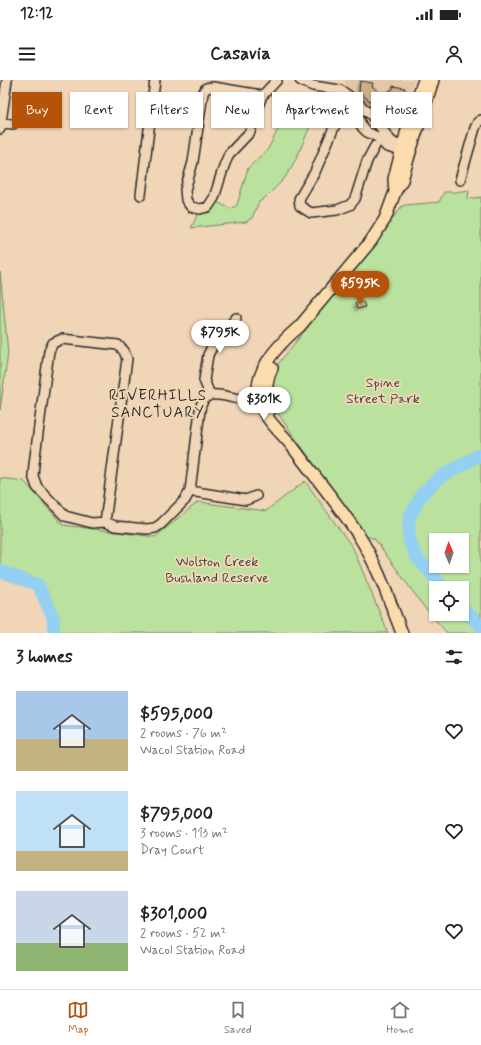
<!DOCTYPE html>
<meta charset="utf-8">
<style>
:root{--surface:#fff;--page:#f6f6f6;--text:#222;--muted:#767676;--line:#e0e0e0;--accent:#b45309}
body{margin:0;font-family:Mynerve,sans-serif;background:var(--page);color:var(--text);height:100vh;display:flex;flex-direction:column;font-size:15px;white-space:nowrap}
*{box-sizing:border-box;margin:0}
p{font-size:13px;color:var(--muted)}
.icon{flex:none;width:22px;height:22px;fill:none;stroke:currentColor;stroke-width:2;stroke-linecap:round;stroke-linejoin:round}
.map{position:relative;height:553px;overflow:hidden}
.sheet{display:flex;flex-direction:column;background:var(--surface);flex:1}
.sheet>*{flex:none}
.hud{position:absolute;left:12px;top:12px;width:457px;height:36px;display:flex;gap:8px}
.needle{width:26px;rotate:358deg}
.tools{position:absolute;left:429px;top:453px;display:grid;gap:8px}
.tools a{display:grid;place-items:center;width:40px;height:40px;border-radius:0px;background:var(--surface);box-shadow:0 1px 3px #0004;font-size:20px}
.price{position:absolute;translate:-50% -34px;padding:0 9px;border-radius:14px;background:#fff;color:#222;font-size:13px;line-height:26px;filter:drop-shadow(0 1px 2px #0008)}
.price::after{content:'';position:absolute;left:50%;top:24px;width:12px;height:9px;margin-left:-6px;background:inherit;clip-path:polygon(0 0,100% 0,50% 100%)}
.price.current{background:var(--accent);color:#fff}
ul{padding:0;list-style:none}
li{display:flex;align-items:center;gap:12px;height:100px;padding:0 16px}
li span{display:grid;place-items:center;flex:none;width:112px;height:80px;border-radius:0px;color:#555}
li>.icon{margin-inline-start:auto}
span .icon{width:48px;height:48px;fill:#fffc;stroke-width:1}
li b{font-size:17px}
h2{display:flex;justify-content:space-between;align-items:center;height:48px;padding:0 16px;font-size:17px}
.chip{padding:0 14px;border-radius:0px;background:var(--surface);box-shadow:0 1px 3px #0004;font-size:14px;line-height:36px}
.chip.current{background:var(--accent);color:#fff}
.status{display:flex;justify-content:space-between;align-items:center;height:28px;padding:0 20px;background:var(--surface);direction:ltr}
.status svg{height:11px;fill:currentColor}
header{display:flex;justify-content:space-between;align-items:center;height:52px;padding:0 16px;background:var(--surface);font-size:18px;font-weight:800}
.tab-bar{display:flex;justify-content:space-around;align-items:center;height:56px;border-top:1px solid var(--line);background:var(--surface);font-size:11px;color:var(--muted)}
.tab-bar a{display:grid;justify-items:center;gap:2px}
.tab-bar .current{color:var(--accent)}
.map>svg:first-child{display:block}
.built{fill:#e1c7a6}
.green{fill:#bae19d;stroke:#728664;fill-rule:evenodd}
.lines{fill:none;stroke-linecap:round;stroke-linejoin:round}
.river{stroke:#94cff4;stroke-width:13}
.building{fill:#ccb188;stroke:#2b2b2b;filter:url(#shadow)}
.minor-casing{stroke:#2b2b2b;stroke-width:12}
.major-casing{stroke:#2b2b2b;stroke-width:14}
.minor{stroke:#f0d5b7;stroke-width:9}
.major{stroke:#fcdcac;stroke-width:11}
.labels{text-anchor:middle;stroke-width:4;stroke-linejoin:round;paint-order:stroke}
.park-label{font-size:14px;fill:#40463c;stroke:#f0d5b7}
.neighbourhood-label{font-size:15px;letter-spacing:1px;fill:#2b2b2b;stroke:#f0d5b7}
</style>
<div class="status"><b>12:12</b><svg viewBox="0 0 49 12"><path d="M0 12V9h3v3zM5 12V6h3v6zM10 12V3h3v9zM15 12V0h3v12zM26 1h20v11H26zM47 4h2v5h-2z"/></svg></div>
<header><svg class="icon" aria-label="menu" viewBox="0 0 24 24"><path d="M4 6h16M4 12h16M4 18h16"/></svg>Casavia<svg class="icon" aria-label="person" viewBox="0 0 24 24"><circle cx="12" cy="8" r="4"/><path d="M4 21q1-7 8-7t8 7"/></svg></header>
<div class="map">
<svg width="481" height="553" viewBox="0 0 481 553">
<defs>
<filter id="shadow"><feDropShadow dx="-2" dy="2" stdDeviation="1" flood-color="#0004"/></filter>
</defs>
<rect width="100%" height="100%" fill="#f0d5b7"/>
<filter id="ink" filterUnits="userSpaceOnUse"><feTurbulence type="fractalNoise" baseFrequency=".025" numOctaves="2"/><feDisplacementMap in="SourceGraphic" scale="8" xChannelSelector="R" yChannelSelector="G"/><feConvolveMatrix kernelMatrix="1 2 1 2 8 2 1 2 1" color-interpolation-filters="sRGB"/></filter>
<g filter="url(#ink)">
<path class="built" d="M344,0H414L401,47L393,43L385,35L367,26L363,23L348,10Z"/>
<path class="green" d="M296,26C308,27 322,28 332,35L329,41L317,39L312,42L296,79L284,99L266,117L259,122L252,138L246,142L191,148L198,134C207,132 212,130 217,122L231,129L237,125L248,88L268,69L289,28Z
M469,110L468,119L481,117V553H447L424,527L374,458H371L365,455L281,338L272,323L270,317L274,291L278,284L353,191L402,126L406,125L439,122L444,112H456ZM436,460H462V486H436ZM436,508H462V534H436Z
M0,192L8,273L0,330Z
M0,398L24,401L63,445L155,457L198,422L266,431L305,401L353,468L388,553H57L56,535L41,500L0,486Z"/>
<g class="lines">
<path class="river" d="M0,491L38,505L53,537L54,553
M444,508L417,478L409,460V438L422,414L439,398L481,374
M462,528L481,546"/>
</g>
<path class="building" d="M360,1L373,3L372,6L379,12L385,13L393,9V6L405,8L404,18L387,26L374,24L359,12Z
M363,221L365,227L357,229L355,223Z"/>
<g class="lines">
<defs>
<path id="minor" d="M300,0L303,2L313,6L340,10L349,16L355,23L360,25L372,36L391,61L396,64L408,68
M262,16L255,14L213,7L206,8L203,13L193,82L185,110L186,120L191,127L200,129L208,127L214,118L224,86L229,74L250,52L258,26L262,16L277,0
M355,23L349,31L338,38L315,92L299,119L300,126L311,133L337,130L350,125L355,119L367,81L375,66
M355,23L357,34L362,47L367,52L379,58L384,64L387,67L401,71
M1,43L13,44
M0,49L7,0
M460,100L475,48L478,42L481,40
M141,115L155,0
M204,249L216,262
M210,315L204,300L208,275L212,267L236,238
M190,411L246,420L256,416
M105,442L127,279L124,271L118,265L62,259L53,263L49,271L34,384L33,396L37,407L65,436L92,443L105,442L115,446L147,449L155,448L161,444L185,420L190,411L200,330C204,305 225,318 242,319C250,320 257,318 265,317"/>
<path id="major" d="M395,112L394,99L411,35L424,0
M271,329C265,315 265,302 272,288
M402,553C389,520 378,486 359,456C339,425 314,396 292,366C279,350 260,336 258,313C256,287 281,262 300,246L371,161L385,139L395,112L402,100L410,72L433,0"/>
</defs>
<use href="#minor" class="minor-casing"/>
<use href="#major" class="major-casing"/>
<use href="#minor" class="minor"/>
<use href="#major" class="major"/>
</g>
</g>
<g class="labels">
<g class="park-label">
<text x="383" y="307">Spine<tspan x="383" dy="16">Street Park</tspan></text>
<text x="217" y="486">Wolston Creek<tspan x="217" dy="16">Bushland Reserve</tspan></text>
</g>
<g class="neighbourhood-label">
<text x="158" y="320">RIVERHILLS<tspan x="158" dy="17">SANCTUARY</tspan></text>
</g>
</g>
</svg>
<div class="tools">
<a><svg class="needle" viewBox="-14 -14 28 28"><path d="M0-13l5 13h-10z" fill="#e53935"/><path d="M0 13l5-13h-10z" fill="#767676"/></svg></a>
<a><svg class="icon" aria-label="locate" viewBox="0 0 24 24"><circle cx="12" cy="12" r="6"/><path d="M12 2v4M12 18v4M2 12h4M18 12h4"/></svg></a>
</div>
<b class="price current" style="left:360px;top:225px">$595K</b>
<b class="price" style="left:220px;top:274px">$795K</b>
<b class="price" style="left:264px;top:341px">$301K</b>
<div class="hud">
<a class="chip current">Buy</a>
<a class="chip">Rent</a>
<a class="chip">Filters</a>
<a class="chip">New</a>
<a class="chip">Apartment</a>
<a class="chip">House</a>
</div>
</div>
<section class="sheet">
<h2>3 homes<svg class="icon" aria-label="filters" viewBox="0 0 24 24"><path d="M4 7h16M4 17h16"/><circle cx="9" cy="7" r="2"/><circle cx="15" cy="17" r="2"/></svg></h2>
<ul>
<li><span style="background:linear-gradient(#a9c7e8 60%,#c2b280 0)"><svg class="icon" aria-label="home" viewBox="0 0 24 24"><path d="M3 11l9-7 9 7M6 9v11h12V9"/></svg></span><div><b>$595,000</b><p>2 rooms · 76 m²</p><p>Wacol Station Road</p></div><svg class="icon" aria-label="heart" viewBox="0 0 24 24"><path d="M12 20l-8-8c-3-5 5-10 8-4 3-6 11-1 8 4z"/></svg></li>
<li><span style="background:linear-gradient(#bfe0f5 75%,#c2b280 0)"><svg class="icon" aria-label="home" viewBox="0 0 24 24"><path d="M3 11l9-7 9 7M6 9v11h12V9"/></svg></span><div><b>$795,000</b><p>3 rooms · 113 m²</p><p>Dray Court</p></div><svg class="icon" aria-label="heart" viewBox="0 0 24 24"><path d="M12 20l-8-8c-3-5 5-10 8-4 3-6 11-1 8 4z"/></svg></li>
<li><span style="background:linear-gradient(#c9d6e8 65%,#8fb573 0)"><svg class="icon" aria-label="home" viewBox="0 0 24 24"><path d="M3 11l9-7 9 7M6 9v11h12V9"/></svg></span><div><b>$301,000</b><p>2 rooms · 52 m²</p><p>Wacol Station Road</p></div><svg class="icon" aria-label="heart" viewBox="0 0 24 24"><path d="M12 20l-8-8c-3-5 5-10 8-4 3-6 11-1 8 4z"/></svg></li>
</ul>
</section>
<nav class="tab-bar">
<a class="current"><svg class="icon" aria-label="map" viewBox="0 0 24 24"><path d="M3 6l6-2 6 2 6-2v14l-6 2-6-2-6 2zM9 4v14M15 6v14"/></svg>Map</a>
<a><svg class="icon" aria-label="saved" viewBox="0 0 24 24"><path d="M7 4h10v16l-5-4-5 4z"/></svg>Saved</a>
<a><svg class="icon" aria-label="home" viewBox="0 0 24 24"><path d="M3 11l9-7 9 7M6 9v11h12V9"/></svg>Home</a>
</nav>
